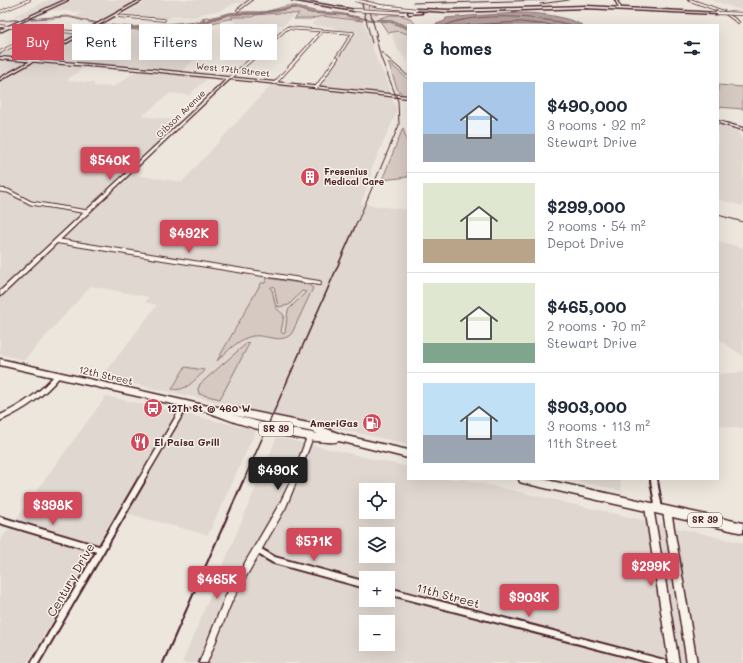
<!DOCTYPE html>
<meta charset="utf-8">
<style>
:root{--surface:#fff;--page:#f2f2f3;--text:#1f2937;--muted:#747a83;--line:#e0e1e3;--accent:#d1495b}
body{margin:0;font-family:Mali,sans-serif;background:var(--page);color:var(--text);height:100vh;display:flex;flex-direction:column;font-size:15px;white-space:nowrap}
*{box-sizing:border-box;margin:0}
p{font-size:13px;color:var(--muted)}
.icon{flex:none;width:22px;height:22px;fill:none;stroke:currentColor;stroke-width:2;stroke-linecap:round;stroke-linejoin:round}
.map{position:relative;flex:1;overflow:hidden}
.side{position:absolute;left:407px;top:24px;width:312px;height:456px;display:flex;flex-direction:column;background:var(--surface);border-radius:0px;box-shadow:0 4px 16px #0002}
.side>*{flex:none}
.top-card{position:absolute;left:12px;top:24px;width:335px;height:36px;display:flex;gap:8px}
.buttons{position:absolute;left:359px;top:483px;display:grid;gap:8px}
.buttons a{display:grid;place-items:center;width:36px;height:36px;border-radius:0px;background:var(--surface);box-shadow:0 4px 16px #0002;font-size:20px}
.price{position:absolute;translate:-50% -34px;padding:0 9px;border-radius:4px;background:var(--accent);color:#fff;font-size:13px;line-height:26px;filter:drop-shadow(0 1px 2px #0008)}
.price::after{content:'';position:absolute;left:50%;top:24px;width:12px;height:9px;margin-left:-6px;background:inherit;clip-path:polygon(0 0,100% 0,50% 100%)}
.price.selected{background:#222;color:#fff}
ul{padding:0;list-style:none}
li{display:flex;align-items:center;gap:12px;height:100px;padding:0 16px}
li+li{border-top:1px solid var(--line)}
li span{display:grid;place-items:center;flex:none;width:112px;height:80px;border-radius:0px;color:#555}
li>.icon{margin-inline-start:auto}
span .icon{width:48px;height:48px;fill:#fffc;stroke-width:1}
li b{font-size:17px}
h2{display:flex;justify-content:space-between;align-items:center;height:48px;padding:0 16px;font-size:17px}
.tag{padding:0 14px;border-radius:0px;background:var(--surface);box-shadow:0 4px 16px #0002;font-size:14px;line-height:36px}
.tag.selected{background:var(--accent);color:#fff}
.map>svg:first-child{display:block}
.built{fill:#e0d7d0;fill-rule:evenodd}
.green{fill:#d5c9c2;stroke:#907476;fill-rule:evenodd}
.water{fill:#b39f9d;stroke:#896c6f}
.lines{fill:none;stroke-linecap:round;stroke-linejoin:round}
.shore{stroke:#745259;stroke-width:1}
.minor-far5-casing{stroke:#4a1f2b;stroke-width:3.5}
.minor-far4-casing{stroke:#4a1f2b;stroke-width:4}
.minor-far3-casing{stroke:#4a1f2b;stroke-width:5}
.minor-far2-casing{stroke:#4a1f2b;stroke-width:6}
.minor-far1-casing{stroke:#4a1f2b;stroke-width:8}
.minor-casing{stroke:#4a1f2b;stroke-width:10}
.tertiary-casing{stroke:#4a1f2b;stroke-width:2.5}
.secondary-casing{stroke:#4a1f2b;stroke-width:3}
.primary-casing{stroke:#4a1f2b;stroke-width:3}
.minor-far5{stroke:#f7f3e8;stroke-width:2}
.minor-far4{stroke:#f7f3e8;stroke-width:2.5}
.minor-far3{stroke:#f7f3e8;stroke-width:3}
.minor-far2{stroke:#f7f3e8;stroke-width:4}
.minor-far1{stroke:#f7f3e8;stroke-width:5}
.minor{stroke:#f7f3e8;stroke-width:6}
.tertiary{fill:#f7f3e8;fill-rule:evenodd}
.secondary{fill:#f7f3e8;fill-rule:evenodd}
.primary{fill:#f7f3e8;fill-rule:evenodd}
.rail-far2{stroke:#4a1f2b;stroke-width:1}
.rail-far1{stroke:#4a1f2b;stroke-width:1.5}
.rail{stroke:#4a1f2b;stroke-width:2}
.secondary-bridge-casing{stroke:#4a1f2b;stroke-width:4;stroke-linecap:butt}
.secondary-bridge{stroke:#f7f3e8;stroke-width:2.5}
.labels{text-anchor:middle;stroke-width:3;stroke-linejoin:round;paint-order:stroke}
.far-street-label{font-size:9px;fill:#4a1f2b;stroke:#f7f3e8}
.far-poi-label{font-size:9px;font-weight:bold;fill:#4a1f2b;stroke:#f7f3e8;text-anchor:start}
.shield{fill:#f7f3e8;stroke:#7e5f64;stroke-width:1}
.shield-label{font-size:9px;font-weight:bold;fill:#4a1f2b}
.street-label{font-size:10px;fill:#4a1f2b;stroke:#f7f3e8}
.poi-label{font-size:10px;font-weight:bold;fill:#4a1f2b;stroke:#f7f3e8;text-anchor:start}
.near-street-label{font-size:12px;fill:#4a1f2b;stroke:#f7f3e8}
</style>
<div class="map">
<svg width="743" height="663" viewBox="0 0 743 663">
<rect width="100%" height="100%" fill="#ece6dd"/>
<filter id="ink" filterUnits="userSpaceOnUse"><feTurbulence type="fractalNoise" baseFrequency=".025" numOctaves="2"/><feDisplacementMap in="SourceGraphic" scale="8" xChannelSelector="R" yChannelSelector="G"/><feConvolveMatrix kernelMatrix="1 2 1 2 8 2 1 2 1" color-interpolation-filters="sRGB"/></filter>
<g filter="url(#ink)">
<path class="built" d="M49,0H65L28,17L14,16Z
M70,0H135L138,1L102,20L76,17L82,12L49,10Z
M149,0H250L242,3H236L219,11L203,13L194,17L174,15L167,19L122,15Z
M358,0H375L376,8L379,17H363Z
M712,0H743V10H741Z
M279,13L295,14L284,25L238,24L230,17H253L255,15Z
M322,16L363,21L376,58L387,80L391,94L319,87L356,33L332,31L335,27L311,25L318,17Z
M53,19L35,27L15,26L25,21Z
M99,27L136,31L155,30L143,37L149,38L147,41L191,44L179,54L199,56L181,72L37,60Z
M45,30L78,34L31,59L0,56V53Z
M394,32L408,34V62L396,47L392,36Z
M0,59L24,62H25L0,77Z
M32,63L85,67L66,81L95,83L92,86L113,87L137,71L209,77L189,95L170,93L142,116L183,121L127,174L182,182L272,84L392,97L396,109L395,116L371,170V176L361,204L408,210V444L102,377L157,305L145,302L149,297L91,286L24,360L0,354V80Z
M718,123L737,130L743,142V206L718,199Z
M718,241L743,248V356L718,339Z
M743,372V429L718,425V374Z
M106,396L256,430L208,535L117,511L28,663H0V541Z
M277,437L408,467V479H462L743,543V663H182ZM366,490H388V512H366ZM366,534H388V556H366ZM366,578H388V600H366ZM366,622H388V644H366Z
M569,479H620L622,491Z"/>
<path class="green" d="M287,6H297V7L256,13H230L198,23L137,28L109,25L133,27L197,21L205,19L202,18L207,17L210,18C226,13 243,11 259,12C268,12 278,8 287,6Z
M294,8L311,13L344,15L363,21L322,16L311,19H294L299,14L279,13L255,15L253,17H231L233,19H228L208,24L212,25L211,28H185L168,30L152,29L200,24L231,14H259Z
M390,15C401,15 410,15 416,25H408V27L392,20L380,19V18Z
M380,21L390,22L408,29V34L398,31L388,33Z
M388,62L408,79V96H402L400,91H398Z
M718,85L743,87V109L718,107Z
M403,128L408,145V177L382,180Z
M267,278L307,284L313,288L292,333C282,345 266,334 253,336C239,338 227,352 217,361L261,283H265ZM274,286L278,307L289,305L302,291L306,292L288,310L285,333L283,334L281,332L284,315L276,308L272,290L270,288Z
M248,342L249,344L220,399L199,394L198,389L200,384Z
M185,367L204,370V372C194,380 186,392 172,389Z"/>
<path class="water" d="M297,7L318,12L339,13L368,19L392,20L408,27V29L390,22L367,20L344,15L311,13L294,8L259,14L228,15L200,24L137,30L115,28L68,17L0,21L67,16L117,27L137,28L198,23L230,13H256Z
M520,13C540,13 564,16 582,25H434L445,21L446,18L469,16Z"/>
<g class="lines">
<path class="shore" d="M446,25C476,12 540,16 571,25
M468,25L521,22L550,25"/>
<defs>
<path id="minor-far5" d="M690,0L724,12L738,22
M238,10L251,0
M0,12L29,0
M116,16L164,20
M0,26L84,33
M0,52L45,30
M252,59L287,28L353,33L336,59
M297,59L322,31"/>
<path id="minor-far4" d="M230,78L253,58
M275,83L298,58
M316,88L337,58"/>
<path id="minor-far3" d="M0,190L8,191L31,203L88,212"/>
<path id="minor-far2" d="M57,241L319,283"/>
<path id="minor-far1" d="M0,418C24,407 41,395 58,375
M654,479L655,482
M140,482L186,404"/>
<path id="minor" d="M654,481L659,509
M0,520L101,550
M257,550L274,560L366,585
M388,591L664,663
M35,663L141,481"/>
<path id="tertiary" d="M65,0H68L0,32V30Z
M615,0H619L617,1L621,8H619Z
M688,0H691L690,1Z
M0,57L151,69L408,96V98L230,79L2,295L0,296V291L227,79L151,71L0,59Z
M718,121L743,128V130L718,123Z
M310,434L312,435L313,437L297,480L286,507L232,601L207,663H199L226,595L280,503L291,480L307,437L308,435Z"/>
<path id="secondary" d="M140,0H143L0,80V78Z
M292,0H297L355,10L354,11Z
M586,6L718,13L717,14L586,8L449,12L415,10L416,9L449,10Z
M408,12H421L422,13L409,14Z
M649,503L652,504L653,507L679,663H669L645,507L646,504Z
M667,507L670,508L671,511L697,663H687L663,511L664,508Z"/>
<path id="primary" d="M0,359L208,406L239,409L313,424L346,436L408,450V458L339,441C333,444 322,441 315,441C280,436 246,427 213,414L212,413L0,365ZM233,415L313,432L318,434L275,426Z
M519,479H542L743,523V533L523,483L520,482Z"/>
</defs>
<use href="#minor-far5" class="minor-far5-casing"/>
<use href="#minor-far4" class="minor-far4-casing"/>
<use href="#minor-far3" class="minor-far3-casing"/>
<use href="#minor-far2" class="minor-far2-casing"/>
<use href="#minor-far1" class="minor-far1-casing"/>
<use href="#minor" class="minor-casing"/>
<use href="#tertiary" class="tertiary-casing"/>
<use href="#secondary" class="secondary-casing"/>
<use href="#primary" class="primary-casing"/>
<use href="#minor-far5" class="minor-far5"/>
<use href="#minor-far4" class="minor-far4"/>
<use href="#minor-far3" class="minor-far3"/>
<use href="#minor-far2" class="minor-far2"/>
<use href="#minor-far1" class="minor-far1"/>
<use href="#minor" class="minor"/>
<use href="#tertiary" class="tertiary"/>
<use href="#secondary" class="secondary"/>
<use href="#primary" class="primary"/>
<path class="rail-far2" d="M361,0L372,43
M367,0L378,40
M413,3L447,2
M443,3L546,0
M540,4L569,0
M381,52L408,76
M718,215L743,222
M357,223L399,125L398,101L381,58L375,35"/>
<path class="rail-far1" d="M243,482L357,222"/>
<path class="rail" d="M163,663L243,481"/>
<defs>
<path id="secondary-bridge" d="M355,0L380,6L416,10
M354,10L405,13
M717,13L743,14"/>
</defs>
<use href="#secondary-bridge" class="secondary-bridge-casing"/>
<use href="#secondary-bridge" class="secondary-bridge"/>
</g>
</g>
<defs>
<symbol id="building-disc" viewBox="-11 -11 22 22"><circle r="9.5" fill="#d1495b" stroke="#f7f3e8"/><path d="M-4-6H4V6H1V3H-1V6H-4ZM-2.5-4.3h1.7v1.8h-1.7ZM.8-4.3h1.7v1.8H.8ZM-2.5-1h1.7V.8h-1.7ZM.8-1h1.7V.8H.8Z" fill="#fff"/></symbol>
<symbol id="bus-disc" viewBox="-11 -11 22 22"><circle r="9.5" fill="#d1495b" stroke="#f7f3e8"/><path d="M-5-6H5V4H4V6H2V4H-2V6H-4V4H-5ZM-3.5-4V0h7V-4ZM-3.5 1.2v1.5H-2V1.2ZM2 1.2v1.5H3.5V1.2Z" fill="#fff"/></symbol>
<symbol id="fuel-disc" viewBox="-11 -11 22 22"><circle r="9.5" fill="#d1495b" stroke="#f7f3e8"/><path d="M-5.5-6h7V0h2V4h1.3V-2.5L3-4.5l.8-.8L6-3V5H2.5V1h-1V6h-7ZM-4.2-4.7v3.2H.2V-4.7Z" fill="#fff"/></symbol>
<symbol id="restaurant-disc" viewBox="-11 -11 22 22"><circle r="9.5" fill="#d1495b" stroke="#f7f3e8"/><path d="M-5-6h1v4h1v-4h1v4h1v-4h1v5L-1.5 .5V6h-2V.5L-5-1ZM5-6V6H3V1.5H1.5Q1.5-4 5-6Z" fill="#fff"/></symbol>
</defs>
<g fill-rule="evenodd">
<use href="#building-disc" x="299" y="166" width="22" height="22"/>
<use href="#bus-disc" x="142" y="397" width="22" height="22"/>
<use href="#fuel-disc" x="361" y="412" width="22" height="22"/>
<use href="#restaurant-disc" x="129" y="431" width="22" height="22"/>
</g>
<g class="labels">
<g class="far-street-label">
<text transform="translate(233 70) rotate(6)" y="3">West 17th Street</text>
<text transform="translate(181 114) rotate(-44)" y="3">Gibson Avenue</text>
</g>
<g class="far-poi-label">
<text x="324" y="175">Fresenius<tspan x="324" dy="10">Medical Care</tspan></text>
</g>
<g class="shield">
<rect x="259" y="422" width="34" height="14" rx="3"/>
<rect x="688" y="513" width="34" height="14" rx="3"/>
</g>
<g class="shield-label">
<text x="276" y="432">SR 39</text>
<text x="705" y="523">SR 39</text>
</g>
<g class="street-label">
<text transform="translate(106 375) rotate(13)" y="4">12th Street</text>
</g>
<g class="poi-label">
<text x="167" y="412">12Th St @ 460 W</text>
<text x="358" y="427" text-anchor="end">AmeriGas</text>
<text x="154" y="446">El Paisa Grill</text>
</g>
<g class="near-street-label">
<text transform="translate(71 580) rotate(-60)" y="4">Century Drive</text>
<text transform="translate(448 596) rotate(15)" y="4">11th Street</text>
</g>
</g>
</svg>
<div class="buttons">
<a><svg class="icon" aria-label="locate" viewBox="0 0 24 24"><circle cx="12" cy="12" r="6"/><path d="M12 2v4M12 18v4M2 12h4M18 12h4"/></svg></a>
<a><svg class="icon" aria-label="layers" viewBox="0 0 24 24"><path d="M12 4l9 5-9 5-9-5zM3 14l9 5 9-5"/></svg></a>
<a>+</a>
<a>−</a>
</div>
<b class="price" style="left:110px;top:181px">$540K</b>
<b class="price" style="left:189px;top:254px">$492K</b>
<b class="price selected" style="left:278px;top:491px">$490K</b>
<b class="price" style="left:53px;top:526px">$398K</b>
<b class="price" style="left:314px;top:562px">$571K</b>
<b class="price" style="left:651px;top:587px">$299K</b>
<b class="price" style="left:217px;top:600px">$465K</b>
<b class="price" style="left:529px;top:618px">$903K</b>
<div class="top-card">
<a class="tag selected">Buy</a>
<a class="tag">Rent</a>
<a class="tag">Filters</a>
<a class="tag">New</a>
</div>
<section class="side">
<h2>8 homes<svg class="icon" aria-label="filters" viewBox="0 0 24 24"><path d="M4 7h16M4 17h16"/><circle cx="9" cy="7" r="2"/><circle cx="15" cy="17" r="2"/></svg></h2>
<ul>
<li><span style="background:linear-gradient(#a9c7e8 65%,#9aa5b1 0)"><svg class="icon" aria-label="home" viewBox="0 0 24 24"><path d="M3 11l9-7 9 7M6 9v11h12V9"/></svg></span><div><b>$490,000</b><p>3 rooms · 92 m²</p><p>Stewart Drive</p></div></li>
<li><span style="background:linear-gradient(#dfe7d0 70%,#b9a48a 0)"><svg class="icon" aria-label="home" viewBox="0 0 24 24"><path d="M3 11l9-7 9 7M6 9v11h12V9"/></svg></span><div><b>$299,000</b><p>2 rooms · 54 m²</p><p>Depot Drive</p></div></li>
<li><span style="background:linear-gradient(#dfe7d0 75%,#7fa58c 0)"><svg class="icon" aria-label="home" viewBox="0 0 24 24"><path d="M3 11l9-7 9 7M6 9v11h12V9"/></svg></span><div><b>$465,000</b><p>2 rooms · 70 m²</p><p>Stewart Drive</p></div></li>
<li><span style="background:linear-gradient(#bfe0f5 65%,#9aa5b1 0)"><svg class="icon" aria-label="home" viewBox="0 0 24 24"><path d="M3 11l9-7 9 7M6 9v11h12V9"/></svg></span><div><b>$903,000</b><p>3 rooms · 113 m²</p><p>11th Street</p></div></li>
</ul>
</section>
</div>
